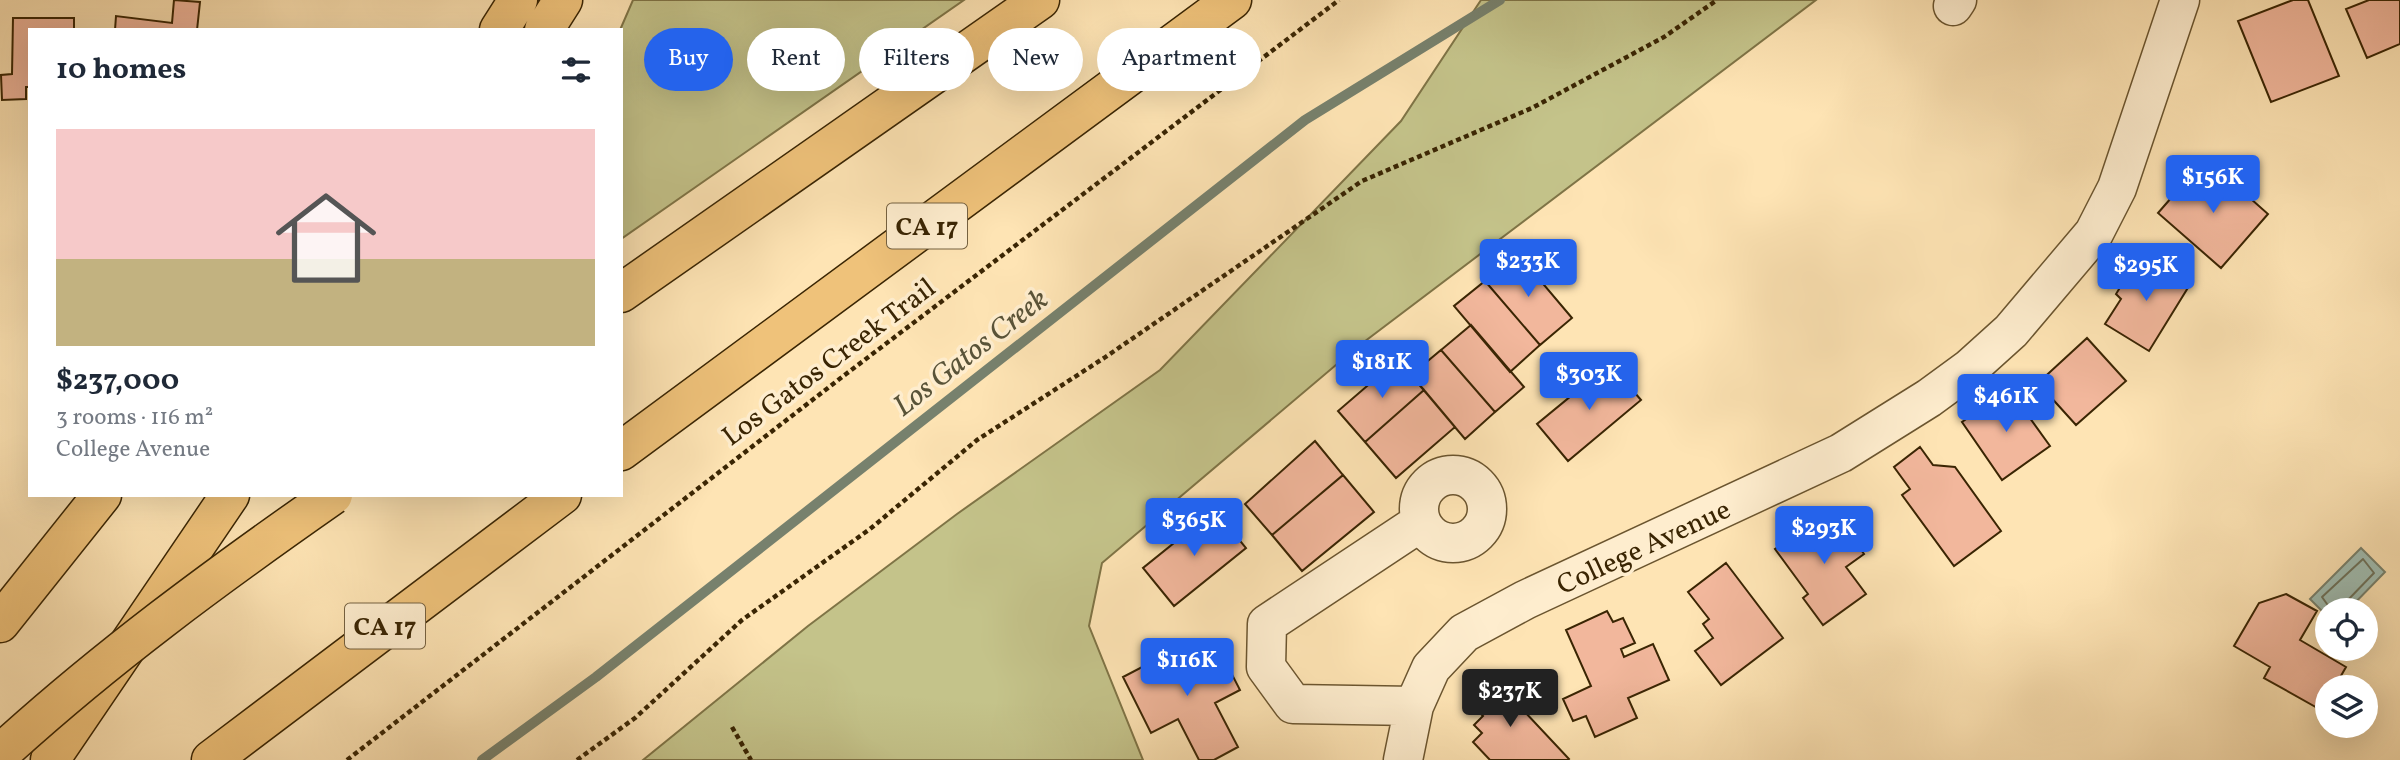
<!DOCTYPE html>
<meta charset="utf-8">
<style>
:root{--surface:#fff;--page:#f6f6f7;--text:#1f2937;--muted:#747a83;--line:#e0e1e3;--accent:#2563eb}
body{margin:0;font-family:Vollkorn,serif;background:var(--page);color:var(--text);height:100vh;display:flex;flex-direction:column;font-size:26px;white-space:nowrap}
*{box-sizing:border-box;margin:0}
p{font-size:23px;color:var(--muted)}
.icon{flex:none;width:38px;height:38px;fill:none;stroke:currentColor;stroke-width:2;stroke-linecap:round;stroke-linejoin:round}
.map{position:relative;flex:1;overflow:hidden}
.details{position:absolute;left:28px;top:28px;width:595px;height:469px;display:flex;flex-direction:column;background:var(--surface);border-radius:0px;box-shadow:0 7px 28px #0002}
.details>*{flex:none}
.hud{position:absolute;left:644px;top:28px;width:665px;height:63px;display:flex;gap:14px}
.buttons{position:absolute;left:2315px;top:598px;display:grid;gap:14px}
.buttons a{display:grid;place-items:center;width:63px;height:63px;border-radius:50%;background:var(--surface);box-shadow:0 7px 28px #0002;font-size:35px}
.price{position:absolute;translate:-50% -60px;padding:0 16px;border-radius:7px;background:var(--accent);color:#fff;font-size:23px;line-height:46px;filter:drop-shadow(0 2px 4px #0008)}
.price::after{content:'';position:absolute;left:50%;top:42px;width:21px;height:16px;margin-left:-10px;background:inherit;clip-path:polygon(0 0,100% 0,50% 100%)}
.price.on{background:#222;color:#fff}
ul{padding:0;list-style:none}
li{display:grid;align-content:center;gap:14px;height:371px;padding:0 28px}
li+li{border-top:2px solid var(--line)}
li span{display:grid;place-items:center;height:217px;border-radius:0px;color:#555}
li>.icon{margin-inline-start:auto}
span .icon{width:126px;height:126px;fill:#fffc;stroke-width:1}
li b{font-size:30px}
h2{display:flex;justify-content:space-between;align-items:center;height:84px;padding:0 28px;font-size:30px}
.pill{padding:0 24px;border-radius:32px;background:var(--surface);box-shadow:0 7px 28px #0002;font-size:24px;line-height:63px}
.pill.on{background:var(--accent);color:#fff}
.map>svg:first-child{display:block}
.green{fill:#c4c38a;stroke:#7f7446;stroke-width:2}
.water{fill:#a0beb3;stroke:#77816d;stroke-width:2}
.lines{fill:none;stroke-linecap:round;stroke-linejoin:round}
.shore{stroke:#6d725b;stroke-width:2}
.stream{stroke:#77816d;stroke-width:10}
.building{fill:#f2b79c;stroke:#3a2503;stroke-width:2}
.minor-casing{stroke:#6b552f;stroke-width:41}
.highway-casing{stroke:#3a2503;stroke-width:41}
.path{stroke:#3a2503;stroke-width:4.5;stroke-dasharray:5 3.5;stroke-linecap:butt}
.minor{stroke:#feedce;stroke-width:38}
.highway{stroke:#efc27a;stroke-width:38}
.highway-bridge-casing{stroke:#3a2503;stroke-width:41;stroke-linecap:butt}
.highway-bridge{stroke:#efc27a;stroke-width:38}
.labels{text-anchor:middle;stroke-width:7;stroke-linejoin:round;paint-order:stroke}
.shield{fill:#feedce;stroke:#756140;stroke-width:2}
.shield-label{font-size:26px;font-weight:bold;fill:#3a2503}
.street-label{font-size:28px;fill:#3a2503;stroke:#feedce}
.water-label{font-size:30px;font-style:italic;fill:#595338;stroke:#feedce}
</style>
<div class="map">
<svg width="2400" height="760" viewBox="0 0 2400 760">
<rect width="100%" height="100%" fill="#fee4b4"/>
<filter id="stains"><feTurbulence type="fractalNoise" baseFrequency=".00286" numOctaves="4"/><feColorMatrix values="0 0 0 0 .2 0 0 0 0 .09 0 0 0 0 .02 0 0 0 .5 -.17"/></filter>
<radialGradient id="worn" r=".72"><stop offset=".6" stop-color="#630" stop-opacity="0"/><stop offset="1" stop-color="#630" stop-opacity=".3"/></radialGradient>
<path class="green" d="M633,0H964L621,239L620,30Z
M1481,0H1816L1356,348L1102,563L1089,626L1143,760H643L808,626L957,514L1160,370L1401,121Z"/>
<path class="water" d="M2361,548L2385,572L2347,611H2328L2327,616L2310,599Z"/>
<g class="lines">
<path class="shore" d="M2332,611L2322,597L2363,559L2374,573L2345,603L2343,611"/>
<path class="stream" d="M482,760L596,677L1305,120L1500,0"/>
</g>
<path class="building" d="M174,0L200,2L197,30H115L116,16L172,23Z
M2293,0H2308L2339,76L2271,102L2238,21Z
M2369,0H2400V44L2367,58L2346,9Z
M13,18H74V30H30V87H26V99L2,100L1,75L12,74Z
M2199,166L2219,183L2225,176L2268,214L2221,268L2158,213Z
M1517,253L1572,318L1540,345L1485,281Z
M2140,255L2189,286L2149,351L2105,324L2121,299L2116,294Z
M1485,281L1540,345L1510,372L1454,306Z
M1471,325L1524,387L1495,412L1441,350Z
M2087,338L2126,381L2076,425L2038,383Z
M1441,350L1495,412L1465,439L1411,375Z
M1402,356L1415,372L1411,375L1424,390L1365,442L1338,411Z
M1610,364L1641,400L1568,461L1537,424Z
M2009,389L2050,446L2002,480L1962,422Z
M1424,390L1455,427L1396,478L1365,442Z
M1315,441L1343,475L1272,535L1245,504Z
M1920,447L1933,465L1955,467L2001,531L1954,566L1902,495L1910,489L1894,467Z
M1343,475L1374,512L1302,571L1272,535Z
M1832,509L1864,554L1846,567L1866,594L1823,625L1803,598L1808,594L1775,549Z
M1215,510L1246,548L1174,606L1143,568Z
M1726,563L1783,638L1721,685L1695,651L1713,638L1703,624L1709,619L1688,592Z
M2286,594L2317,611L2300,640L2346,667L2334,688H2328V700L2321,710L2264,678L2270,667L2234,646L2259,603Z
M1607,611L1613,622L1623,618L1635,643L1621,649L1624,657L1653,644L1669,680L1628,698L1637,718L1595,737L1586,716L1573,721L1563,699L1591,686L1566,630Z
M1190,642L1199,659L1219,649L1240,690L1215,703L1238,747L1214,760H1199L1178,719L1151,733L1123,677Z
M1493,678L1569,759L1568,760H1490L1473,742L1482,733L1474,725L1483,716L1469,701Z"/>
<g class="lines">
<defs>
<path id="minor" d="M1953,6L1957,0
M1419 509a34 34 0 1 1 68 0a34 34 0 1 1-68 0Z
M1414,706L1293,704L1266,667L1267,624L1421,522
M1403,760L1414,706L1431,668L1464,633L1525,600L1841,453L1929,398L1970,368L2011,331L2094,233L2117,188L2180,0"/>
<path id="highway" d="M499,30L518,0
M544,30L563,0
M621,293L1040,0
M621,451L1232,0
M0,623L102,495
M50,760L230,495
M211,760L562,495"/>
</defs>
<use href="#minor" class="minor-casing"/>
<use href="#highway" class="highway-casing"/>
<path class="path" d="M732,727L751,760
M347,760L846,374L1339,0
M577,760L635,718L742,620L870,529L977,440L1104,358L1362,181L1532,108L1664,37L1717,0"/>
<use href="#minor" class="minor"/>
<use href="#highway" class="highway"/>
<defs>
<path id="highway-bridge" d="M0,754C105,658 217,576 333,495"/>
</defs>
<use href="#highway-bridge" class="highway-bridge-casing"/>
<use href="#highway-bridge" class="highway-bridge"/>
</g>
<g class="labels">
<g class="shield">
<rect x="887" y="203.5" width="80" height="45" rx="5"/>
<rect x="345" y="603.5" width="80" height="45" rx="5"/>
</g>
<g class="shield-label">
<text x="927" y="235">CA 17</text>
<text x="385" y="635">CA 17</text>
</g>
<g class="street-label">
<text transform="translate(828 361) rotate(-37)" y="10">Los Gatos Creek Trail</text>
<text transform="translate(1643 546) rotate(-25)" y="10">College Avenue</text>
</g>
<g class="water-label">
<text transform="translate(970 352) rotate(-38)" y="10">Los Gatos Creek</text>
</g>
</g>
<rect width="100%" height="100%" filter="url(#stains)"/>
<rect width="100%" height="100%" fill="url(#worn)"/>
</svg>
<div class="buttons">
<a><svg class="icon" aria-label="locate" viewBox="0 0 24 24"><circle cx="12" cy="12" r="6"/><path d="M12 2v4M12 18v4M2 12h4M18 12h4"/></svg></a>
<a><svg class="icon" aria-label="layers" viewBox="0 0 24 24"><path d="M12 4l9 5-9 5-9-5zM3 14l9 5 9-5"/></svg></a>
</div>
<b class="price" style="left:2213px;top:215px">$156K</b>
<b class="price" style="left:1528px;top:299px">$233K</b>
<b class="price" style="left:2146px;top:303px">$295K</b>
<b class="price" style="left:1382px;top:400px">$181K</b>
<b class="price" style="left:1589px;top:412px">$303K</b>
<b class="price" style="left:2006px;top:434px">$461K</b>
<b class="price" style="left:1194px;top:558px">$365K</b>
<b class="price" style="left:1824px;top:566px">$293K</b>
<b class="price" style="left:1187px;top:698px">$116K</b>
<b class="price on" style="left:1510px;top:729px">$237K</b>
<div class="hud">
<a class="pill on">Buy</a>
<a class="pill">Rent</a>
<a class="pill">Filters</a>
<a class="pill">New</a>
<a class="pill">Apartment</a>
</div>
<section class="details">
<h2>10 homes<svg class="icon" aria-label="filters" viewBox="0 0 24 24"><path d="M4 7h16M4 17h16"/><circle cx="9" cy="7" r="2"/><circle cx="15" cy="17" r="2"/></svg></h2>
<ul>
<li><span style="background:linear-gradient(#f6c9c9 60%,#c2b280 0)"><svg class="icon" aria-label="home" viewBox="0 0 24 24"><path d="M3 11l9-7 9 7M6 9v11h12V9"/></svg></span><div><b>$237,000</b><p>3 rooms · 116 m²</p><p>College Avenue</p></div></li>
</ul>
</section>
</div>
